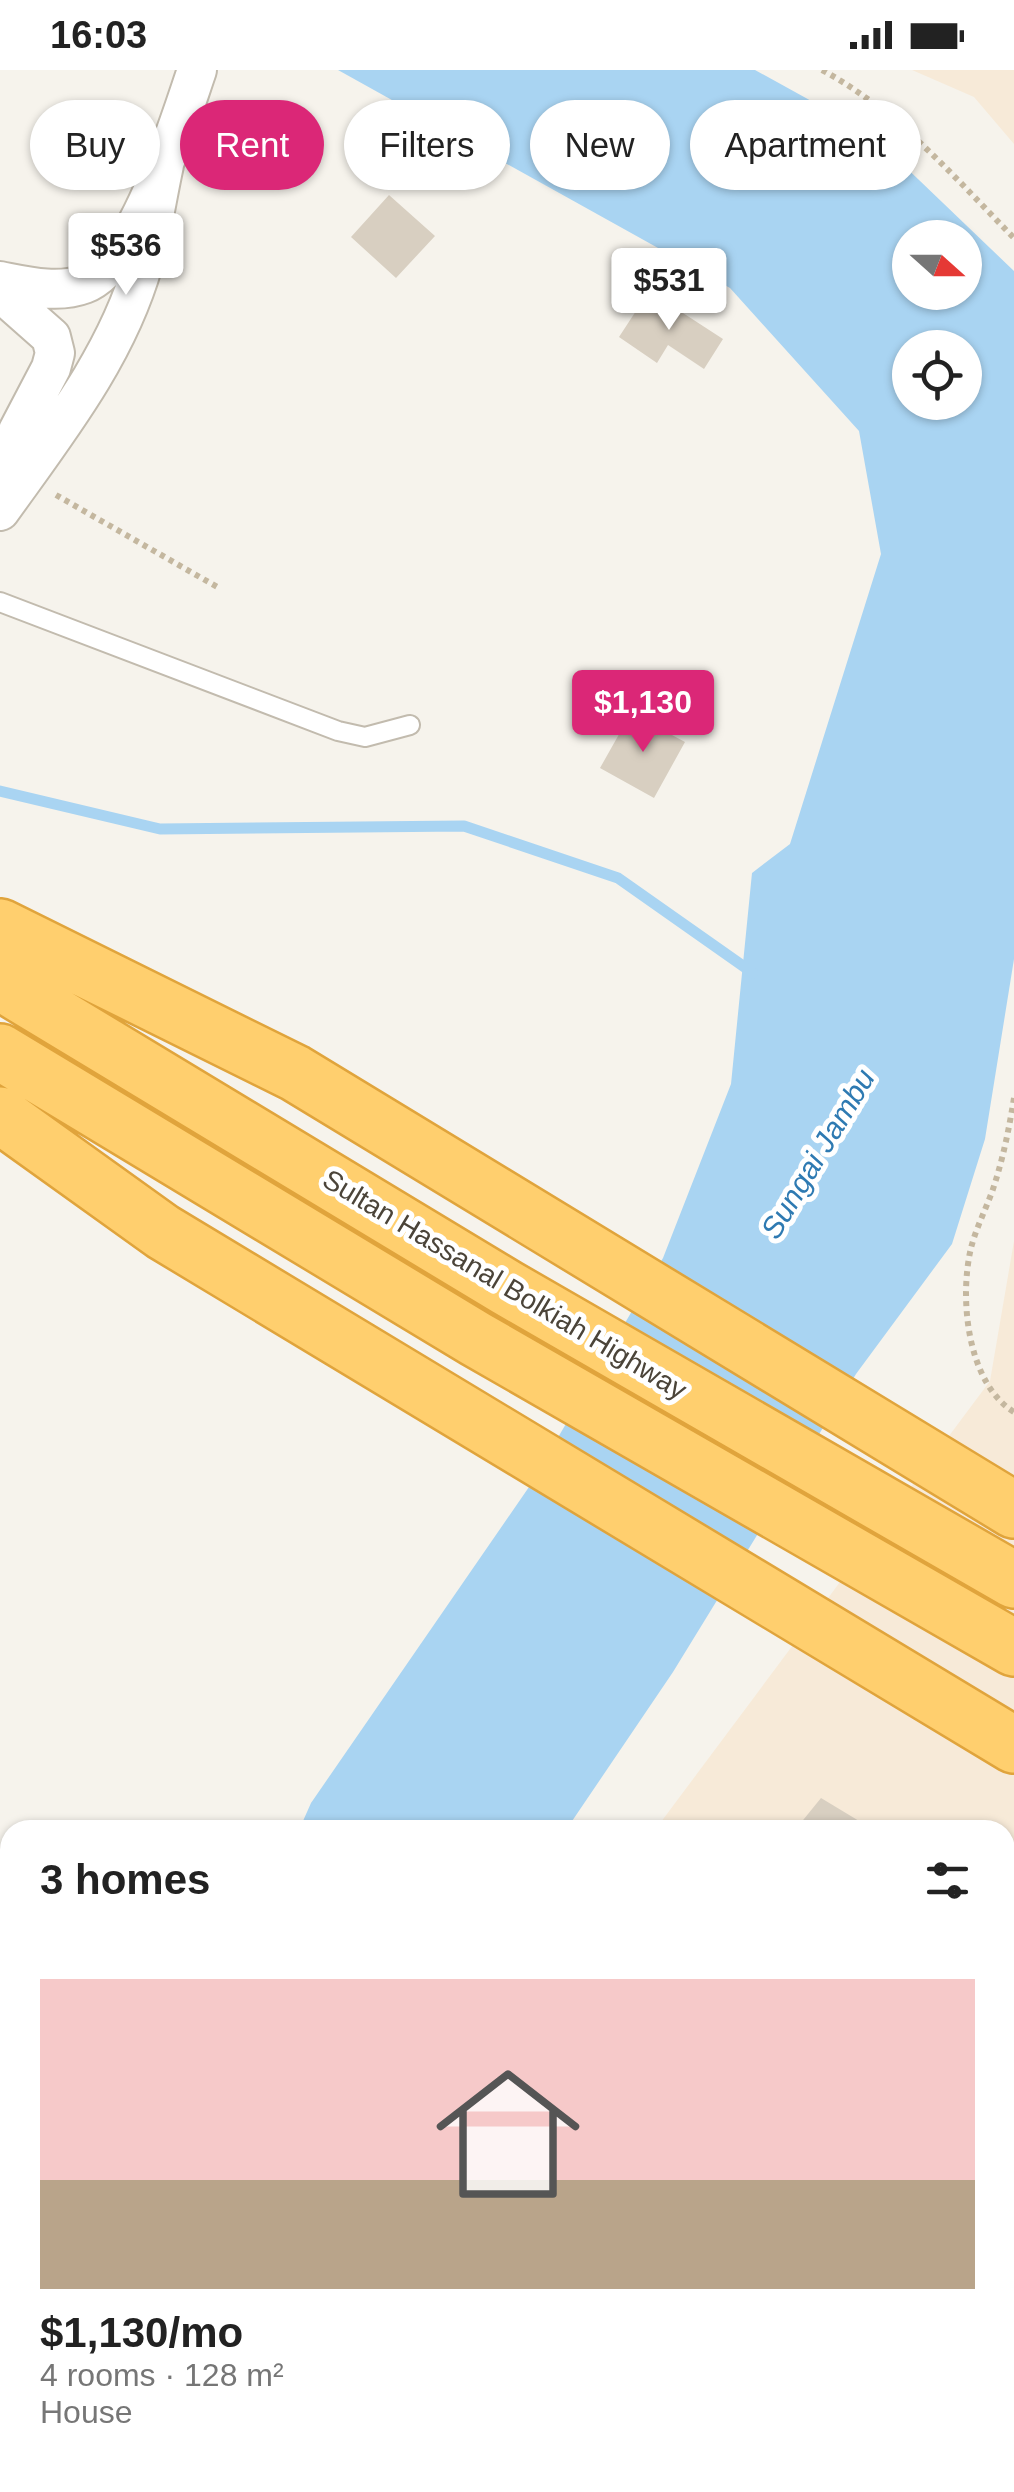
<!DOCTYPE html>
<meta charset="utf-8">
<style>
:root{--surface:#fff;--page:#f6f6f6;--text:#222;--muted:#767676;--accent:#db2777}
body{margin:0;font-family:Arial,sans-serif;background:var(--page);color:var(--text);height:100vh;display:flex;flex-direction:column;font-size:38px;white-space:nowrap}
*{box-sizing:border-box;margin:0}
p{font-size:32px;color:var(--muted)}
.icon{flex:none;width:55px;height:55px;fill:none;stroke:currentColor;stroke-width:2;stroke-linecap:round;stroke-linejoin:round}
.map{position:relative;flex:1;overflow:hidden}
.side{position:absolute;left:0px;top:1750px;width:1015px;height:672px;display:flex;flex-direction:column;background:var(--surface);border-radius:30px 30px 0 0;box-shadow:0 2px 8px #0004}
.side>*{flex:none}
.hud{position:absolute;left:30px;top:30px;width:955px;height:90px;display:flex;gap:20px}
.needle{width:65px;rotate:111deg}
.tools{position:absolute;left:892px;top:150px;display:grid;gap:20px}
.tools a{display:grid;place-items:center;width:90px;height:90px;border-radius:50%;background:var(--surface);box-shadow:0 2px 8px #0004;font-size:50px}
.price{position:absolute;translate:-50% -85px;padding:0 22px;border-radius:10px;background:#fff;color:#222;font-size:32px;line-height:65px;filter:drop-shadow(0 2px 5px #0008)}
.price::after{content:'';position:absolute;left:50%;top:60px;width:30px;height:22px;margin-left:-15px;background:inherit;clip-path:polygon(0 0,100% 0,50% 100%)}
.price.on{background:var(--accent);color:#fff}
ul{padding:0;list-style:none}
li{display:grid;align-content:center;gap:20px;height:530px;padding:0 40px}
li span{display:grid;place-items:center;height:310px;border-radius:0px;color:#555}
li>.icon{margin-inline-start:auto}
span .icon{width:180px;height:180px;fill:#fffc;stroke-width:1}
li b{font-size:42px}
h2{display:flex;justify-content:space-between;align-items:center;height:120px;padding:0 40px;font-size:42px}
.tag{padding:0 35px;border-radius:45px;background:var(--surface);box-shadow:0 2px 8px #0004;font-size:35px;line-height:90px}
.tag.on{background:var(--accent);color:#fff}
.status{display:flex;justify-content:space-between;align-items:center;height:70px;padding:0 50px;background:var(--surface);direction:ltr}
.status svg{height:28px;fill:currentColor}
.map>svg:first-child{display:block}
.commercial{fill:#f7ead8}
.water{fill:#a9d4f2;fill-rule:evenodd}
.lines{fill:none;stroke-linecap:round;stroke-linejoin:round}
.stream{stroke:#a9d4f2;stroke-width:11}
.building{fill:#d8cfc1}
.service-casing{stroke:#c2bbae;stroke-width:22}
.minor-casing{stroke:#c2bbae;stroke-width:42}
.motorway-casing{stroke:#e0a43c;stroke-width:60}
.path{stroke:#c4b79f;stroke-width:6;stroke-dasharray:5 5;stroke-linecap:butt}
.service{stroke:#fff;stroke-width:18}
.minor{stroke:#fff;stroke-width:38}
.motorway{stroke:#ffcf6e;stroke-width:55}
.labels{text-anchor:middle;stroke-width:10;stroke-linejoin:round;paint-order:stroke}
.street-label{font-size:28px;fill:#4b4439;stroke:#fff}
.water-label{font-size:30px;font-style:italic;fill:#2e7ab2;stroke:#fff}
</style>
<div class="status"><b>16:03</b><svg viewBox="0 0 49 12"><path d="M0 12V9h3v3zM5 12V6h3v6zM10 12V3h3v9zM15 12V0h3v12zM26 1h20v11H26zM47 4h2v5h-2z"/></svg></div>
<div class="map">
<svg width="1014" height="2422" viewBox="0 0 1014 2422">
<rect width="100%" height="100%" fill="#f6f3ec"/>
<path class="commercial" d="M912,0H1014V74L974,27Z
M1014,1171V2422H126L134,2412H1005V1760H655L990,1311Z"/>
<path class="water" d="M338,0H755L871,64L1014,201V889L985,1069L952,1174L856,1304L673,1602L566,1760H299L311,1733L529,1417L663,1188L731,1014L752,803L790,774L881,484L859,361L730,218ZM910,168H965V222H910ZM910,278H965V332H910Z
M10,2017V2412L19,2413L13,2422H0V2025Z"/>
<g class="lines">
<path class="stream" d="M0,721L160,759L464,756L618,808L753,903"/>
</g>
<path class="building" d="M389,125L435,166L396,208L351,167Z
M649,221L723,269L704,299L668,275L657,293L619,267Z
M631,643L685,672L654,728L600,698Z
M821,1728L874,1760H795Z
M1014,2162V2350L1005,2364V2177Z
M528,2412H645L639,2422H522Z
M860,2412H975L970,2422H854Z"/>
<g class="lines">
<defs>
<path id="service" d="M0,532L338,661L365,667L410,655
M1005,2072L1014,2078
M1005,2130L1014,2115
M1005,2404L1014,2390
M499,2422L505,2412
M657,2422L662,2412
M824,2422L830,2412
M994,2422L1000,2412"/>
<path id="minor" d="M0,211C26,216 58,224 84,214C137,194 179,52 197,0
M0,222L51,267L55,283L51,298L18,361L0,423
M0,441C55,364 117,286 143,194C152,162 157,127 164,95
M1005,1988L1014,1974
M741,2422L747,2412"/>
<path id="motorway" d="M0,857L295,1003L1014,1440
M0,912L507,1218L1014,1510
M0,982L476,1269L1014,1578
M0,1045L163,1162L1014,1675"/>
</defs>
<use href="#service" class="service-casing"/>
<use href="#minor" class="minor-casing"/>
<use href="#motorway" class="motorway-casing"/>
<path class="path" d="M822,0C898,41 954,107 1014,168
M56,425L219,518
M1014,1028C1009,1059 1003,1089 993,1119C986,1139 976,1158 971,1178C959,1228 967,1313 1014,1342"/>
<use href="#service" class="service"/>
<use href="#minor" class="minor"/>
<use href="#motorway" class="motorway"/>
</g>
<g class="labels">
<g class="street-label">
<text transform="translate(505 1214) rotate(31)" y="10">Sultan Hassanal Bolkiah Highway</text>
</g>
<g class="water-label">
<text transform="translate(818 1084) rotate(-59)" y="10">Sungai Jambu</text>
</g>
</g>
</svg>
<div class="tools">
<a><svg class="needle" viewBox="-14 -14 28 28"><path d="M0-13l5 13h-10z" fill="#e53935"/><path d="M0 13l5-13h-10z" fill="#767676"/></svg></a>
<a><svg class="icon" aria-label="locate" viewBox="0 0 24 24"><circle cx="12" cy="12" r="6"/><path d="M12 2v4M12 18v4M2 12h4M18 12h4"/></svg></a>
</div>
<b class="price" style="left:126px;top:228px">$536</b>
<b class="price" style="left:669px;top:263px">$531</b>
<b class="price on" style="left:643px;top:685px">$1,130</b>
<div class="hud">
<a class="tag">Buy</a>
<a class="tag on">Rent</a>
<a class="tag">Filters</a>
<a class="tag">New</a>
<a class="tag">Apartment</a>
</div>
<section class="side">
<h2>3 homes<svg class="icon" aria-label="filters" viewBox="0 0 24 24"><path d="M4 7h16M4 17h16"/><circle cx="9" cy="7" r="2"/><circle cx="15" cy="17" r="2"/></svg></h2>
<ul>
<li><span style="background:linear-gradient(#f6c9c9 65%,#b9a48a 0)"><svg class="icon" aria-label="home" viewBox="0 0 24 24"><path d="M3 11l9-7 9 7M6 9v11h12V9"/></svg></span><div><b>$1,130/mo</b><p>4 rooms · 128 m²</p><p>House</p></div></li>
</ul>
</section>
</div>
